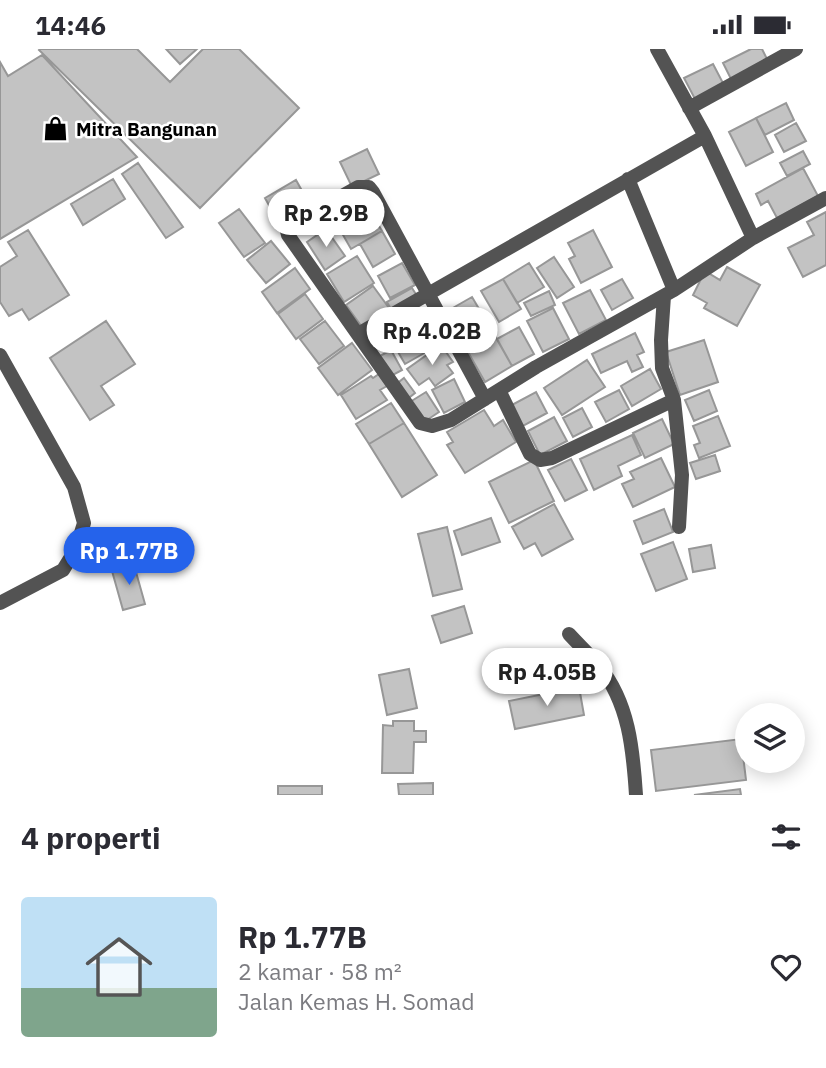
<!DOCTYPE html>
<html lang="id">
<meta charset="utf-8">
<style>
:root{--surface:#fff;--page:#f7f7f7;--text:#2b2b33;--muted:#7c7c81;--accent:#2563eb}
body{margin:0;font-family:"IBM Plex Sans",sans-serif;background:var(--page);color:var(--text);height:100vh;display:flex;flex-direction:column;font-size:26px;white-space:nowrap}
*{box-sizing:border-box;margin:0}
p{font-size:23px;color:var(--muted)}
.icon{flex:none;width:38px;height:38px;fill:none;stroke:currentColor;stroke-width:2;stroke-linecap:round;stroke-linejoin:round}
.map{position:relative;height:746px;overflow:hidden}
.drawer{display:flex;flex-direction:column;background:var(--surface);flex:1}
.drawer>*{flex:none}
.fabs{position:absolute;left:735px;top:654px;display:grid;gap:14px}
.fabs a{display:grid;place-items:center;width:70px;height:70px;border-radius:50%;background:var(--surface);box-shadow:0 4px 18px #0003;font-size:35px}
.price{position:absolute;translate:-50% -60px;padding:0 16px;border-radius:24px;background:#fff;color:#222;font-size:23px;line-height:46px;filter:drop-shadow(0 2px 4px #0008)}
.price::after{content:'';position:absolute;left:50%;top:42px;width:21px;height:16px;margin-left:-10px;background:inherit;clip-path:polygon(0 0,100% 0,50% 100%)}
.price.current{background:var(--accent);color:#fff}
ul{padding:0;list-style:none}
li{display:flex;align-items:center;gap:21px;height:175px;padding:0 21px}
li span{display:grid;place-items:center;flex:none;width:196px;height:140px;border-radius:7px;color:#555}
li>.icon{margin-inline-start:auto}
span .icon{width:84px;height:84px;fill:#fffc;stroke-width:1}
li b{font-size:30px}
h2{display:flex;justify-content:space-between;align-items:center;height:84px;padding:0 21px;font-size:30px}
.status{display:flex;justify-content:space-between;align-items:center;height:49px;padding:0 35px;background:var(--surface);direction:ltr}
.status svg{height:19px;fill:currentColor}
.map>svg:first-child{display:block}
.building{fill:#c3c3c3;stroke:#979797;stroke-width:2}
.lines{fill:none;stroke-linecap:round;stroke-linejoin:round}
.street{stroke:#535353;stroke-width:14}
.labels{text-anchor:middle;stroke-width:5;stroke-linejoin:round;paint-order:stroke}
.poi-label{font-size:19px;font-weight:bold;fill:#000;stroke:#fff;text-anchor:start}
</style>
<div class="status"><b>14:46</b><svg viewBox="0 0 49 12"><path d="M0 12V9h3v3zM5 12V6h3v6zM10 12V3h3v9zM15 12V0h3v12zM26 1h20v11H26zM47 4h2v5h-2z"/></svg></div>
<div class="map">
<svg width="826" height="746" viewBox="0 0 826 746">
<rect width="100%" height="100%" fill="#fff"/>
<path class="building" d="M40,0H137L170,33L203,0H239L299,59L200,159L39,1Z
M166,0H197L180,15Z
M751,0H762L768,12L731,30L723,14Z
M42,6L137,108L0,190V13L8,27Z
M713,15L724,36L695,50L684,29Z
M786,54L794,71L765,86L756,69Z
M756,69L773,103L746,117L729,83Z
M796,74L806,92L784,103L775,86Z
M367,100L379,125L352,138L340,113Z
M803,102L810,115L787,127L780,114Z
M138,114L183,178L166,189L122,125Z
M803,119L818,147L777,169L768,152L761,156L756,145Z
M113,130L125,150L83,176L71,155Z
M296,131L311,158L280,176L265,149Z
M366,154L370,162L356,170L351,163Z
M239,160L265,194L244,208L219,174Z
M370,162L382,182L351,200L335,172L351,163L356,170Z
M826,163V216L803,228L788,199L814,186L807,173Z
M326,180L345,207L325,221L307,193Z
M28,181L69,246L29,271L22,260L9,267L0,253V218L17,207L8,193Z
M593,181L612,218L581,234L569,210L575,207L568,194Z
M382,182L395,205L373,218L360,195Z
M271,192L290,215L266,234L247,211Z
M357,207L374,234L344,253L327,225Z
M554,208L574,238L557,249L537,219Z
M402,214L415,236L390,249L378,227Z
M529,214L544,238L517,254L503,230Z
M727,218L760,236L737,277L704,259L707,254L693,246L705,222L720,231Z
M295,219L310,240L277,264L262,243Z
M503,230L521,260L499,273L481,242Z
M622,230L633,249L612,261L601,241Z
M373,237L389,259L362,278L346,256Z
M412,239L417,247L392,262L387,253Z
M590,241L606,271L579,285L563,254Z
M549,242L555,256L531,267L524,254Z
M305,245L323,270L296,290L278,265Z
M472,248L495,287L468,303L452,275L458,272L451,260Z
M553,259L569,290L543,303L527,272Z
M106,272L135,315L101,337L114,356L90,371L50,309Z
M325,272L344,297L319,315L300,290Z
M420,272L435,298L405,315L390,289Z
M519,278L534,305L512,317L497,290Z
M635,284L644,303L637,306L643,318L632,323L627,312L601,324L592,305Z
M495,287L512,317L485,333L468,303Z
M704,291L718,333L680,346L666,303Z
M352,294L372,321L338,346L318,319Z
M441,296L453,313L447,316L453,324L435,337L429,329L419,336L407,320Z
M391,301L402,321L391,327L380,307Z
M587,311L605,338L562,366L544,339Z
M650,320L661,340L632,357L621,337Z
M379,325L387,337L380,341L387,351L356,370L341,346L371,327L373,329Z
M404,329L415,344L406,351L395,336Z
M454,330L465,353L444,364L432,341Z
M619,341L629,360L606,373L595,353Z
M709,341L717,362L694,372L685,351Z
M426,343L439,363L424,373L410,353Z
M536,343L547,364L521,378L510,357Z
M391,354L404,374L369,395L356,375Z
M582,359L592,378L573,388L563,369Z
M484,361L494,377L503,371L516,393L465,424L447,396L453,393L447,383Z
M718,367L730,397L699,409L694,396L700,394L693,377Z
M554,368L567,392L540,406L528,382Z
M662,370L674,395L645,409L633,384Z
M404,374L437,426L402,448L369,395Z
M632,386L641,406L618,417L622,427L594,441L580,410Z
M715,406L720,422L696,430L690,414Z
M661,409L675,438L633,458L622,435L634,430L630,423Z
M571,410L587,441L565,452L548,421Z
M534,411L554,452L509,474L489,433Z
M554,455L573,490L542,507L535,494L524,500L512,478Z
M664,460L673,483L643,495L634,472Z
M491,469L500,493L462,506L454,482Z
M447,478L462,540L433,547L418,485Z
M673,493L687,530L656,542L641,505Z
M711,496L715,519L693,523L689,500Z
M134,516L145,555L123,561L112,522Z
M464,557L472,584L441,594L432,567Z
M409,620L417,659L387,666L379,626Z
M579,638L584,666L515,680L509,652Z
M393,672H414V682H426V693H414L413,724H382L383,676L393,677Z
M741,690L746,731L656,742L651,701Z
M433,734V746H399L398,735Z
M278,737H322V746H278Z
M740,740L741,746H694Z"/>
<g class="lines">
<path class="street" d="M657,0L705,87L753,189
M689,59L796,0
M628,130L674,241
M664,247L661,291L662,319L674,351L682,426L679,478
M358,285L705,87
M0,306L74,438L84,474L76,500L63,521L0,554
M499,341L530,405L540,411L552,409L674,351
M485,350L373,143L369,138H358L290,176L287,182L288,186L420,374L432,377L451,371L536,318L674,241L753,189L826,149
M569,585C579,596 590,606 599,617C629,654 633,700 636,746"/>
</g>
<defs>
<symbol id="shop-bare" viewBox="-9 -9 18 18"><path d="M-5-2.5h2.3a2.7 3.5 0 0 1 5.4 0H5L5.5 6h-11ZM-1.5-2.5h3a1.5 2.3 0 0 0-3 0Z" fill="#000" stroke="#fff" stroke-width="2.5" paint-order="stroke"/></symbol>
</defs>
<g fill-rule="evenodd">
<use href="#shop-bare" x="38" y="62" width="35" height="35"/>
</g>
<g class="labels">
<g class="poi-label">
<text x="76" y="87">Mitra Bangunan</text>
</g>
</g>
</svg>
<div class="fabs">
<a><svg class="icon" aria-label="layers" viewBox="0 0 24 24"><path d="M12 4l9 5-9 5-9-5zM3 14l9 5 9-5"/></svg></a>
</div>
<b class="price" style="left:326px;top:200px">Rp 2.9B</b>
<b class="price" style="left:432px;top:318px">Rp 4.02B</b>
<b class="price current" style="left:129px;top:538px">Rp 1.77B</b>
<b class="price" style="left:547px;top:659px">Rp 4.05B</b>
</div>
<section class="drawer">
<h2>4 properti<svg class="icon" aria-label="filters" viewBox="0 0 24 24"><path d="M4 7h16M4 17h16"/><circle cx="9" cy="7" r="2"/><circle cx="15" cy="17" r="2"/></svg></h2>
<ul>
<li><span style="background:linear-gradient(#bfe0f5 65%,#7fa58c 0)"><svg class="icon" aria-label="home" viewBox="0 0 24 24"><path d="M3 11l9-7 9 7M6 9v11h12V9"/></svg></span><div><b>Rp 1.77B</b><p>2 kamar · 58 m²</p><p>Jalan Kemas H. Somad</p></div><svg class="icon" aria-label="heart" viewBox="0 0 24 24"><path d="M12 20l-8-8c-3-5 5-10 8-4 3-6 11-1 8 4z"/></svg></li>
</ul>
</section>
